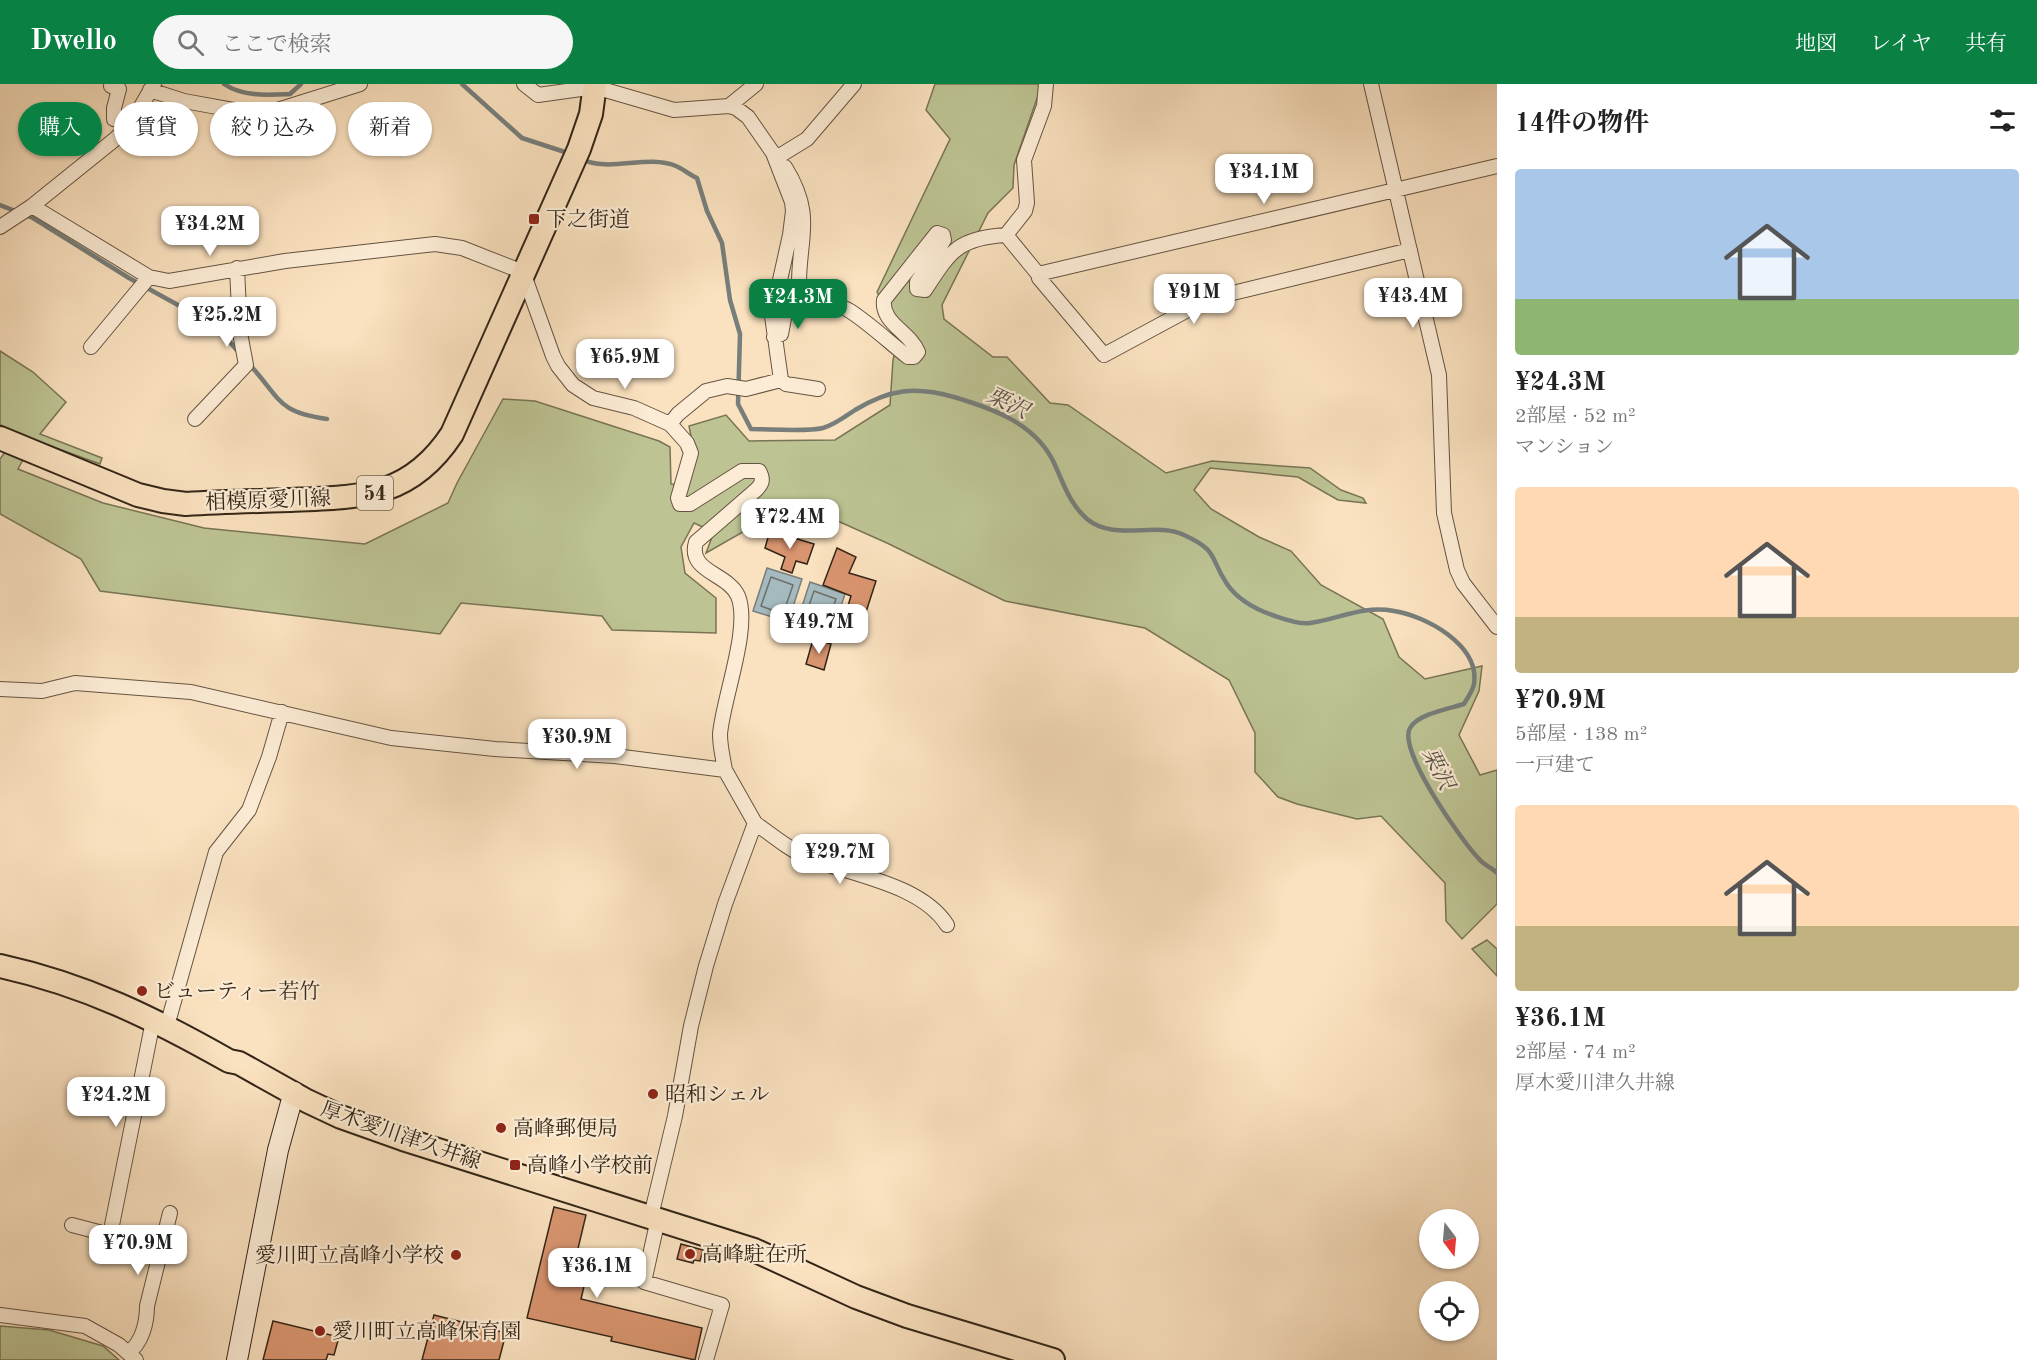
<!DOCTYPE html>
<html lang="ja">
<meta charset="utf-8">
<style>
:root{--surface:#fff;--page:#f6f6f6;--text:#222;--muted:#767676;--accent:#0b8043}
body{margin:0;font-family:"Old Standard TT","Noto Serif JP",serif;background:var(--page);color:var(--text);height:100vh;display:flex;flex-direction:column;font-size:22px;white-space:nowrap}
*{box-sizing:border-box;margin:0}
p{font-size:20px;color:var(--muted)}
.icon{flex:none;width:33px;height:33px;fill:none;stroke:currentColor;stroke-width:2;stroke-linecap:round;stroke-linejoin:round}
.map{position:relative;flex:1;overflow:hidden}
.side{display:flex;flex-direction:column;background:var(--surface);width:540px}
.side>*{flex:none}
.hud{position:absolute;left:18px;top:18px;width:570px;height:54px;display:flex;gap:12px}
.needle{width:39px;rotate:164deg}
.buttons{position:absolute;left:1419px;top:1125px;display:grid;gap:12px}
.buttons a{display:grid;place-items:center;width:60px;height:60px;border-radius:50%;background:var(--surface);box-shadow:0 2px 4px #0004;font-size:30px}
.price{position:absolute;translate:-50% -51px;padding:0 14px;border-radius:12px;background:#fff;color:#222;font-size:20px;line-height:39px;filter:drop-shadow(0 2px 3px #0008)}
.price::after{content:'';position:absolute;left:50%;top:36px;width:18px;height:14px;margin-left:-9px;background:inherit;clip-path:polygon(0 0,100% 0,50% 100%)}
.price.current{background:var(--accent);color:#fff}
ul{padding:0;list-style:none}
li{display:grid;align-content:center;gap:12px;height:318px;padding:0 18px}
li span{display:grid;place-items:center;height:186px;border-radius:6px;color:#555}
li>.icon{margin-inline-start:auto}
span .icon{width:108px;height:108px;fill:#fffc;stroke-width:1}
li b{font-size:26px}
h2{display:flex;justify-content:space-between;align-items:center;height:72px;padding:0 18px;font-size:26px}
.tag{padding:0 21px;border-radius:27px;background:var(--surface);box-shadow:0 2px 4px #0004;font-size:21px;line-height:54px}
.tag.current{background:var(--accent);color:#fff}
header{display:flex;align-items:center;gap:36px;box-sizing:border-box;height:84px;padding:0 30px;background:var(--accent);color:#fff}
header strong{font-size:28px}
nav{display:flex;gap:33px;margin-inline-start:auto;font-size:21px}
.search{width:420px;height:54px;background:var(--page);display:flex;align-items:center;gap:15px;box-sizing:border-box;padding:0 21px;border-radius:33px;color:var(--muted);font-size:22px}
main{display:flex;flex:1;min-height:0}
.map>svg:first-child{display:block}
.green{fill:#bdc393;stroke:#787455;stroke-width:1.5}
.water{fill:#a5babe;stroke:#777e7b;stroke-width:1.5}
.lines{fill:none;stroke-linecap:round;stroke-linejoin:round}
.shore{stroke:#6c706a;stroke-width:1.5}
.stream{stroke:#777e7b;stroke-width:4.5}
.building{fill:#d9956f;stroke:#332517;stroke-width:1.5}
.street-casing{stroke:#655441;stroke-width:16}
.secondary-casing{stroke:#332517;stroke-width:22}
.primary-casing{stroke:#332517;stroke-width:26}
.street{stroke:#fcecd5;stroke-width:14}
.secondary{stroke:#fcecd5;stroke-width:20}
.primary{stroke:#fae1bf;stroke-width:22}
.poi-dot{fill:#8f2418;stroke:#fcecd5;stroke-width:2}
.labels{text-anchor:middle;stroke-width:4.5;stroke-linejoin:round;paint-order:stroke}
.shield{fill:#fcecd5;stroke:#6f6150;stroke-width:1.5}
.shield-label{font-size:20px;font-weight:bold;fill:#332517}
.poi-label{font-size:21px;fill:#332517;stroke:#fcecd5;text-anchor:start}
.street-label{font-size:21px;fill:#332517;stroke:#fcecd5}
.water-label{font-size:22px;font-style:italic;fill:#555249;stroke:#fcecd5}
</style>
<header>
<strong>Dwello</strong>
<div class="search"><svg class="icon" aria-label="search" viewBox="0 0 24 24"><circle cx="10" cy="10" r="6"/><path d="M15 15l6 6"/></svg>ここで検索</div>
<nav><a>地図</a><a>レイヤ</a><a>共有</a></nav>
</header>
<main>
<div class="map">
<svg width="1497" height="1276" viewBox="0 0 1497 1276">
<rect width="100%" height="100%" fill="#fae1bf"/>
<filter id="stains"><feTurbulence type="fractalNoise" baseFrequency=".00333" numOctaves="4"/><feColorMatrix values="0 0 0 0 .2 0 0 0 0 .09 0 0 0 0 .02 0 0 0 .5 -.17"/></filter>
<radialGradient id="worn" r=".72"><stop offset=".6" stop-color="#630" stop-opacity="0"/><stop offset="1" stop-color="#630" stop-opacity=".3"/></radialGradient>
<path class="green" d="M935,0H1042L1014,81L1013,104L988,129L942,221L944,235L993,273H1007L1050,319L1068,321L1166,389L1212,377L1310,384L1341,406L1363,414L1366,419L1338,416L1298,393L1210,384L1194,406L1211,425L1259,453L1291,467L1321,501L1383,535L1399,573L1425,595L1482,582L1479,607L1459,651L1480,691L1497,686V820L1462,855L1446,837L1445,799L1381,732L1357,735L1297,720L1278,713L1255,688V649L1229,596L1145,544L1005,517L887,459L795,418L706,469L714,448L694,439L681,463L685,489L716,514V549L612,546L602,532L461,519L440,550L100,507L81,475L0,430V375L16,353L0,340V267L33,288L66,318L40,350L102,374L100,380L34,356L18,385L103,419L204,444L365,460L448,419L457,399L503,315L535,317L659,357L670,363L671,400L688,401L693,363L689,342L726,331L749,357L835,356L890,321L893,276L899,250L877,208L950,55L926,26Z
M1487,856L1497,865V892L1472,865Z
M0,1242L49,1246L103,1262L119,1276H0Z"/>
<path class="water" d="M767,484L802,495L788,538L753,527Z
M810,498L845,510L831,552L796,541Z"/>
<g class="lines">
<path class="shore" d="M771,493L793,501L783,530L761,522Z
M814,507L836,515L826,544L804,536Z"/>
<path class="stream" d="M224,0C243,13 268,11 290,10L301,0
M462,0L522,54L571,70
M581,75C610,89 646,70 676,82C683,85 690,91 697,94L707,127L722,159L730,216L740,250L738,320L751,345C769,345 807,348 823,344C834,341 846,332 855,326C890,305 915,302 954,313C994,325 1037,340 1055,381C1064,401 1070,420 1087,435C1115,458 1155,437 1184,451C1219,467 1209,473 1227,500C1238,516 1257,526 1275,532C1284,535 1301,541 1310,539C1340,535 1362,521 1394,527C1426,532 1480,561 1474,600C1473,607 1467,614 1464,620C1448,625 1418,630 1410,644C1397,666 1464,761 1482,778C1487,782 1493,785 1497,789
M0,121L33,134L129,194L187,226L224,251L240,270
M250,281C281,315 277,328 327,335"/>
</g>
<path class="building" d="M769,450L780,453L781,450L814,460L807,480L796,477L792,489L781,485L785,473L765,464Z
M837,464L856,473L849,489L876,497L865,531L847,525L851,512L823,501Z
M818,556L831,560L824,586L806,580L812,559L817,560Z
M554,1123L586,1131L571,1194L585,1198L581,1215L702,1244L695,1276L611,1257L612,1253L527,1234Z
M681,1160L703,1166L700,1177L694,1176L693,1179L677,1175Z
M434,1231L506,1249L499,1276H422Z
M273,1237L339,1253L334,1271L328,1270L326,1276H263Z"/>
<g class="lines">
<defs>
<path id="street" d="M154,0L131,40L114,56L32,122L149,193L169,197L285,177L435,160L462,164L523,188L553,272L558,282L573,301L593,314L634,324L670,340L678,330L706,307L727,302L746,305L781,296
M524,0L538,11L595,3L674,26L729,22L736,24L748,33L773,69L792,118L793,127L790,151L772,232L781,296L786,300L818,305
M1371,0L1439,291L1444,429L1457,486L1463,499L1497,543
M111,2L119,5L114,24V35L131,40
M150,6L184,17L256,30L268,29L360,0
M729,22L756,0
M776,74L807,55L854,0
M779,83H785C816,133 798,154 799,204C812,217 834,217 850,227C870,240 889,258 908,273H914L918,268C910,248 881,239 884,216L937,149L943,151L944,156L917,198V205L925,206C950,168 957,154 1006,151L1038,190L1039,194L1104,271L1208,215L1410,166
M0,143L32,122
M1006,151L1025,127L1027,119L1024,76L1044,22L1046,0
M1038,190L1497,82
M774,253L781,250C784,236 786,213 799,204
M91,263L149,193
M195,335L246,281L240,249L237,184
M670,340L687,359L691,369L678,414L680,420H690L742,387H759C764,396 762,400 756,406L696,458C687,488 728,489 738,512C751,544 723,614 720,650C720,663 723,674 725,686
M0,605L42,607L75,599L191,608L391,654L495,665L615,672L725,686L755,739L725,820L706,882L691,942L675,1032L651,1132
M755,739C772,751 789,766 809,774C851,791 921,800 947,841
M167,942L216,768L249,726L269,673L282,628
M658,1135L644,1198L722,1221L706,1276
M72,1141L110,1151L153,937
M0,1231L85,1242L119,1261L136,1276
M128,1269C142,1259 147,1239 147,1222L170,1129"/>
<path id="secondary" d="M237,1276L278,1066L294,1008"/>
<path id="primary" d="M0,354L138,411L163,417L186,420C221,418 256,417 291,416C361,413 410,414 452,350L579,65L591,30L595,0
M0,882C86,901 153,934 229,977L239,979L307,1017L341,1033L403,1055L754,1166L856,1213L907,1232L1053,1276"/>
</defs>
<use href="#street" class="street-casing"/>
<use href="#secondary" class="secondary-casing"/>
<use href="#primary" class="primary-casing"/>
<use href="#street" class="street"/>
<use href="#secondary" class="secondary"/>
<use href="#primary" class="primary"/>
</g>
<g class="poi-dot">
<rect x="528" y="129" width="12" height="12" rx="3"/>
<circle cx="142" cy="907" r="6"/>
<circle cx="653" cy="1010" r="6"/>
<circle cx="501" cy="1044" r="6"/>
<rect x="509" y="1075" width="12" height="12" rx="3"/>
<circle cx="690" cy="1170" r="6"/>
<circle cx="456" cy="1171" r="6"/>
<circle cx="320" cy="1247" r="6"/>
</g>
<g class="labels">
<rect class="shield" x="357" y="392" width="36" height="34" rx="4.5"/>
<g class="shield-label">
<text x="375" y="416">54</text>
</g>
<g class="poi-label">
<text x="546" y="142">下之街道</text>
<text x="154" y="914">ビューティー若竹</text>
<text x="665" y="1017">昭和シェル</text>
<text x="513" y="1051">高峰郵便局</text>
<text x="527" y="1088">高峰小学校前</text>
<text x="702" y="1177">高峰駐在所</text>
<text x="444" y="1178" text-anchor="end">愛川町立高峰小学校</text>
<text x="332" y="1254">愛川町立高峰保育園</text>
</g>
<g class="street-label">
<text transform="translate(268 416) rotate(-2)" y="7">相模原愛川線</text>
<text transform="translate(401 1051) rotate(19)" y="7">厚木愛川津久井線</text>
</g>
<g class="water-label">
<text transform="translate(1008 318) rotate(25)" y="8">栗沢</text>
<text transform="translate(1439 684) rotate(63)" y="8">栗沢</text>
</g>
</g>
<rect width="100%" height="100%" filter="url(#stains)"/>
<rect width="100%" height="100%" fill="url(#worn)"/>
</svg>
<div class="buttons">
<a><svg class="needle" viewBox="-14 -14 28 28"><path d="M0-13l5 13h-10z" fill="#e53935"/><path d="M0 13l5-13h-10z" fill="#767676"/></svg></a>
<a><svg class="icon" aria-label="locate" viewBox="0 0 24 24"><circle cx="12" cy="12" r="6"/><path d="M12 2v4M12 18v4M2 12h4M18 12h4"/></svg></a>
</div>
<b class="price" style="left:1264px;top:121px">¥34.1M</b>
<b class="price" style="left:210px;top:173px">¥34.2M</b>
<b class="price" style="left:1194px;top:241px">¥91M</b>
<b class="price" style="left:1413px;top:245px">¥43.4M</b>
<b class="price current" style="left:798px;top:246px">¥24.3M</b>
<b class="price" style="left:227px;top:264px">¥25.2M</b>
<b class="price" style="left:625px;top:306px">¥65.9M</b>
<b class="price" style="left:790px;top:466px">¥72.4M</b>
<b class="price" style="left:819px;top:571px">¥49.7M</b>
<b class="price" style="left:577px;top:686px">¥30.9M</b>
<b class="price" style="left:840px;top:801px">¥29.7M</b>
<b class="price" style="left:116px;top:1044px">¥24.2M</b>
<b class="price" style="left:138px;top:1192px">¥70.9M</b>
<b class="price" style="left:597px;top:1215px">¥36.1M</b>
<div class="hud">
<a class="tag current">購入</a>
<a class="tag">賃貸</a>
<a class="tag">絞り込み</a>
<a class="tag">新着</a>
</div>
</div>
<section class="side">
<h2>14件の物件<svg class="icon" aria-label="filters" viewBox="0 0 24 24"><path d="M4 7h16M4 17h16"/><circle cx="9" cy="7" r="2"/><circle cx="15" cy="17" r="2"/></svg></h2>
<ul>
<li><span style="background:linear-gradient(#a9c7e8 70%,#8fb573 0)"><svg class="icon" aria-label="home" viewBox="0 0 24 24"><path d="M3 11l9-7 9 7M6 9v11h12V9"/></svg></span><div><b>¥24.3M</b><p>2部屋 · 52 m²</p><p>マンション</p></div></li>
<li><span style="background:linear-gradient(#ffd9b3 70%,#c2b280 0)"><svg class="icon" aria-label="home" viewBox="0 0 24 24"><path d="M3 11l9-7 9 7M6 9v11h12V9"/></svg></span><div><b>¥70.9M</b><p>5部屋 · 138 m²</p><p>一戸建て</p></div></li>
<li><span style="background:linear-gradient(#ffd9b3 65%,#c2b280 0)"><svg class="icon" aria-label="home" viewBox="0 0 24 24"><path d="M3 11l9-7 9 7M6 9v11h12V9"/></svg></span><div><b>¥36.1M</b><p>2部屋 · 74 m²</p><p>厚木愛川津久井線</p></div></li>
</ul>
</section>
</main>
